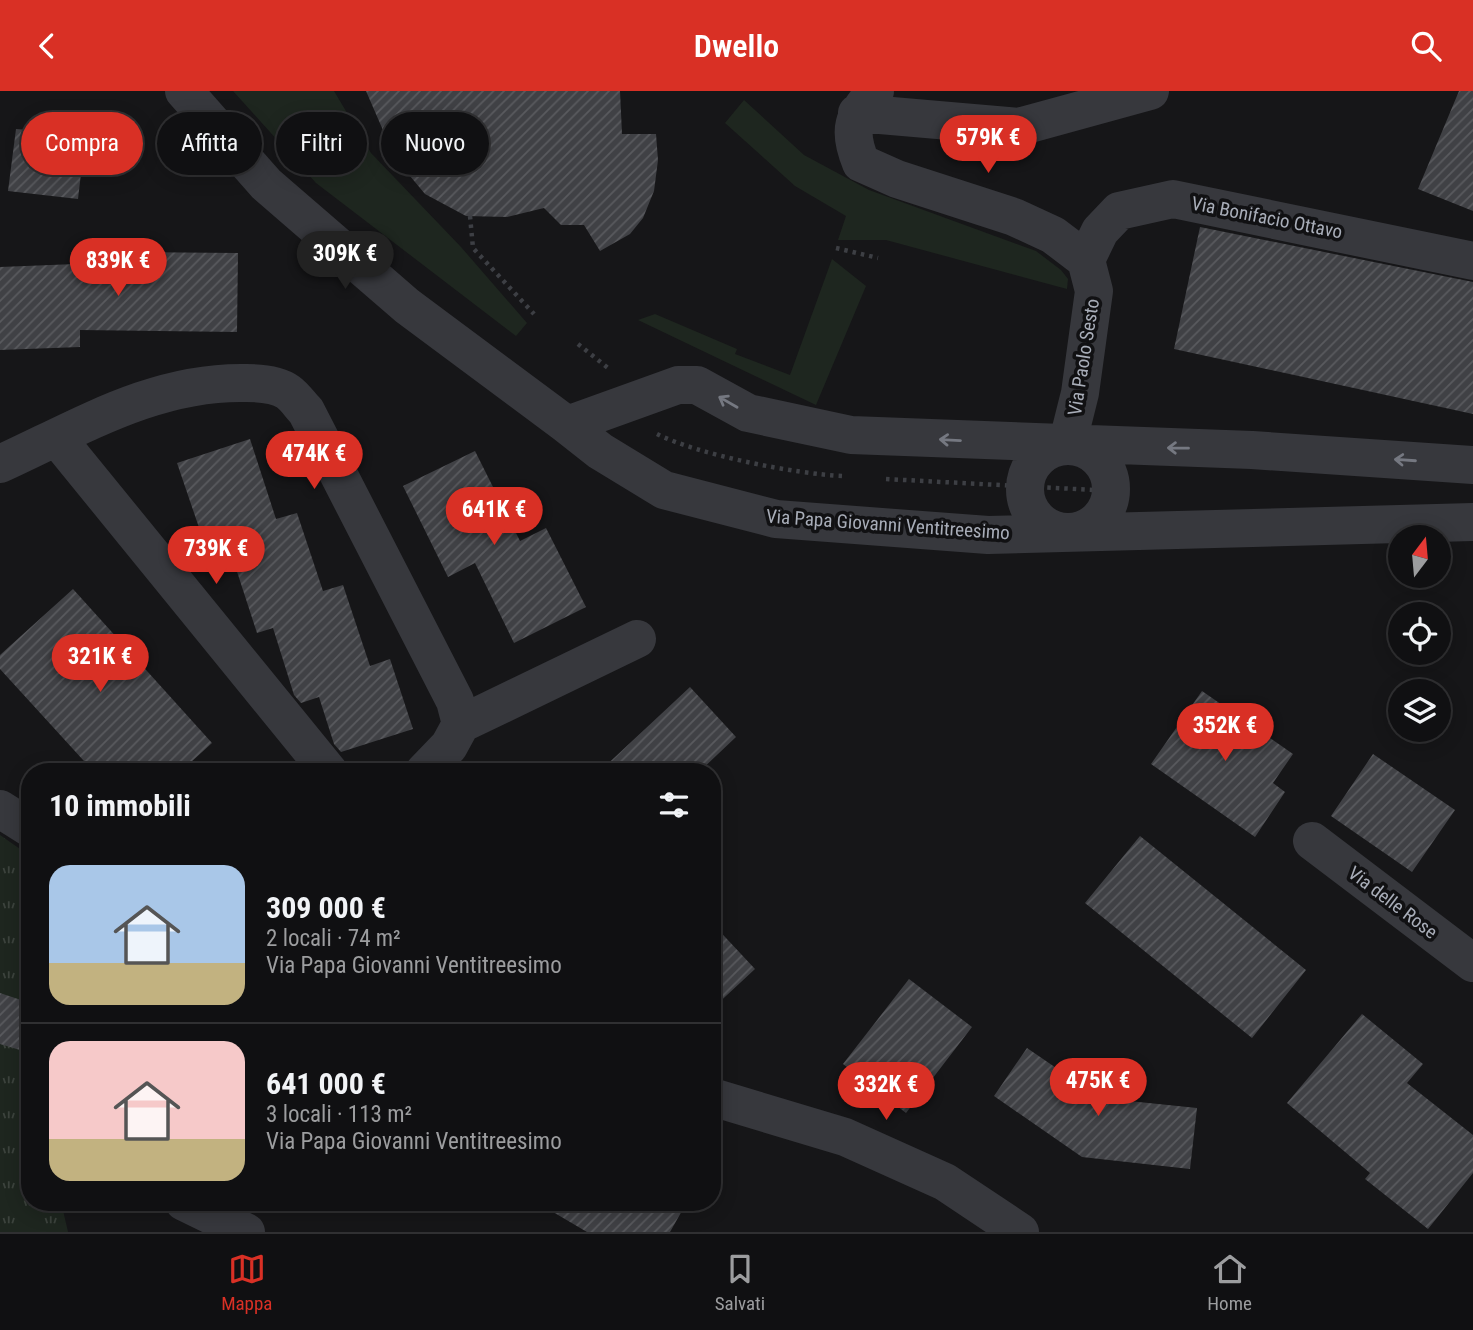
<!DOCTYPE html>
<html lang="it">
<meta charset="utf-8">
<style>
:root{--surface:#101012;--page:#19191b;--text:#f1f3f6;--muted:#9c9d9f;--line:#303032;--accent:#d93025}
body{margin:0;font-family:"Roboto Condensed",sans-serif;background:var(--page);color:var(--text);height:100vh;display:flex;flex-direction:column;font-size:26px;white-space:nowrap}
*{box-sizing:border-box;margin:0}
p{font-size:23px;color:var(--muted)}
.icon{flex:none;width:38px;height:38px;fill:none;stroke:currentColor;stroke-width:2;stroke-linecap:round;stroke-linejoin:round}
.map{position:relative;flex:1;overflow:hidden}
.details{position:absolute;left:21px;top:672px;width:700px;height:448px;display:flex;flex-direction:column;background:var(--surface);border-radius:28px;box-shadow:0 4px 18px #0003,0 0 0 2px var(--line)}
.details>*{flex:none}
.hud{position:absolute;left:21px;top:21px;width:700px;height:63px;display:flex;gap:14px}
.needle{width:46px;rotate:16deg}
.controls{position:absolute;left:1388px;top:434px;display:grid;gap:14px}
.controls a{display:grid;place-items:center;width:63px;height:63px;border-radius:50%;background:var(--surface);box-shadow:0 4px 18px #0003,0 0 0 2px var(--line);font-size:35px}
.price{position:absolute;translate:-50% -60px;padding:0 16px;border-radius:24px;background:var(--accent);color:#fff;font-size:23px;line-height:46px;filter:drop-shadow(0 2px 4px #0008)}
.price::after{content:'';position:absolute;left:50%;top:42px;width:21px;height:16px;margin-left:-10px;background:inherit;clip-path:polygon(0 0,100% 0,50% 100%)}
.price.on{background:#222;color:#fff}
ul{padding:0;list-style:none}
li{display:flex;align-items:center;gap:21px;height:175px;padding:0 28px}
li+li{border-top:2px solid var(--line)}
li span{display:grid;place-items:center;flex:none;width:196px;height:140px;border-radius:21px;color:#555}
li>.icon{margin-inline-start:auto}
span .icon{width:84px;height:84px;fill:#fffc;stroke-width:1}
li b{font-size:30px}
h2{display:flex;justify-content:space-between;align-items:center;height:84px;padding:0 28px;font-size:30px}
.tag{padding:0 24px;border-radius:32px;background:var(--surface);box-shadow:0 4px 18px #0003,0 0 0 2px var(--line);font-size:24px;line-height:63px}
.tag.on{background:var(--accent);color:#fff}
header{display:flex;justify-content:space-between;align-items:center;height:91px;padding:0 28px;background:var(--accent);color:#fff;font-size:32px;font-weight:600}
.tabs{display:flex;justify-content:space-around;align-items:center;height:98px;border-top:2px solid var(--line);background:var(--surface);font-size:19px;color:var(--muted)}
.tabs a{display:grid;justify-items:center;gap:4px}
.tabs .on{color:var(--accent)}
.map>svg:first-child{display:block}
.green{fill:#1e261f}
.park{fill:url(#park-tufts)}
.building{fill:url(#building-hatch)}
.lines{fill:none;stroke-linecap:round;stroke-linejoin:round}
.path{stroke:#3d3f44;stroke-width:4.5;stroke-dasharray:3.5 5;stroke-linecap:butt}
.minor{stroke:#37383d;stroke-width:38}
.tertiary{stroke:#37383d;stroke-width:38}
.oneway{stroke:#757881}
.labels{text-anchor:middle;stroke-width:7;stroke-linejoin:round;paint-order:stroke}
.street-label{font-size:19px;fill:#a8adb8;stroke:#111113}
</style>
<header><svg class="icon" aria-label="back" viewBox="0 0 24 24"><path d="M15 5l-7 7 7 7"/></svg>Dwello<svg class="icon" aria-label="search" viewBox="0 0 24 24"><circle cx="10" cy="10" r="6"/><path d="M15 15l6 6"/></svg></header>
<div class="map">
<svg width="1473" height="1141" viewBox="0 0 1473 1141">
<defs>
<pattern id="park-tufts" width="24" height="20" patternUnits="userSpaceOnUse" patternTransform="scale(1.75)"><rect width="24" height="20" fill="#1e261f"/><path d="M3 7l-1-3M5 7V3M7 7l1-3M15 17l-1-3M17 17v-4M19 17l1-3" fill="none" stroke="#3c433d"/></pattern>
<pattern id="building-hatch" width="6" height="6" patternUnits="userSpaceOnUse" patternTransform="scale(1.75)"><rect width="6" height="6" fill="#404145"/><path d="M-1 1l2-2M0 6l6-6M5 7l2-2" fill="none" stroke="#595a5e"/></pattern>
</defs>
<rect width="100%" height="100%" fill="#161618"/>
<path class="green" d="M233,0H334L371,62L461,156L527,232L516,245L316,92Z
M744,9L804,64L869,99L1036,160L1061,179L1068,188L1067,198L886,149H838L846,125L795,95L725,32Z
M832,168L866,195L816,314L638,229L655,223L737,258L735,263L790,284Z"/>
<path class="park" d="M0,744L30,765V1111H61L68,1141H0Z"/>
<path class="building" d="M366,0H620L622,43H656L658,69L654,100L643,127L630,143L600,160L584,134H561L544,117L507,126L466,125L425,103L395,67Z
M1459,0H1473V120L1418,98Z
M16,38L68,42L72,55L84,57L78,108L8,100Z
M1200,136L1473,191V323L1174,258Z
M126,161L238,162L237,241L80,239V256L0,259V176L126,171Z
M250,348L276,428L297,422L323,500L343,494L370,575L390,568L413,638L341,661L334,653L319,606L301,612L294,604L273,537L257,542L228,453L207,460L177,372Z
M475,360L520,450L546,437L586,516L514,552L475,472L448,486L403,395Z
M73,498L212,652L180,681H94L0,578V564Z
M690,596L736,646L699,681H599Z
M1202,600L1293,663L1273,692L1285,701L1255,746L1151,673Z
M1373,663L1455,719L1412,781L1331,725Z
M1140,745L1306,879L1252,947L1085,812Z
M712,832L755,878L712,918Z
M909,888L972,936L906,1022L843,973Z
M0,902L30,912V962L0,953Z
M1362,923L1423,973L1407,992L1473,1044V1082L1428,1138L1365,1088L1370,1082L1287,1012Z
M1027,957L1100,1007L1197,1017L1190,1078L1082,1066L994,1005Z
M536,1111H687L670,1141H587Z"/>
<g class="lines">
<path class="path" d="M470,125L473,157L534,223
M836,157L878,167
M578,253L608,277
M657,343C699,364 795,383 843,385
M886,388L1094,399"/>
<path class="minor" d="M184,0L266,93L407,215L567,334
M875,0C853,27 847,38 861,72L897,88L1014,126L1053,144L1086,169L1094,200L1080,302L1067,354
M857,22L1019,36L1150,0
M1086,169L1100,140L1119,120L1173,108L1473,170
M57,347L329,681
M1025 398a43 43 0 1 1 86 0a43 43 0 1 1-86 0Z
M0,373C81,336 155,290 246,292C259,292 277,293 288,301C295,306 300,314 306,320L455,610L461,633L449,655L424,681
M1473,374L1252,359L851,344L748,322L697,294H678L567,334L600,360L664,399L776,428L988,444L1473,431
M461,633L637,548
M1312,750L1473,872
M184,1111L246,1141"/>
<path class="tertiary" d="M0,718L30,737
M712,1006L845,1046L945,1091L1020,1141"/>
</g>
<defs><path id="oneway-shaft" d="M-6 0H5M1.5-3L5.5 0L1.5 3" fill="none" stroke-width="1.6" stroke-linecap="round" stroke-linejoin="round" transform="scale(1.75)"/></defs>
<g class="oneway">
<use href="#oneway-shaft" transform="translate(728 311) rotate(-150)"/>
<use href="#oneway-shaft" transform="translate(950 349) rotate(-177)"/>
<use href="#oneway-shaft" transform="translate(1178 357) rotate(-179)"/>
<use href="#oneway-shaft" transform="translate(1405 369) rotate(-176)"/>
</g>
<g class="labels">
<g class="street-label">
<text transform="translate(1267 126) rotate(11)" y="7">Via Bonifacio Ottavo</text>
<text transform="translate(1083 266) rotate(-81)" y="7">Via Paolo Sesto</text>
<text transform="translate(888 433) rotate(4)" y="7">Via Papa Giovanni Ventitreesimo</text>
<text transform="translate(1393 811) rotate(37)" y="7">Via delle Rose</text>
</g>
</g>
</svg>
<div class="controls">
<a><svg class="needle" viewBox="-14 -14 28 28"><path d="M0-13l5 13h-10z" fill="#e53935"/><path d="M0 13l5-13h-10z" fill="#9c9d9f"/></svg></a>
<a><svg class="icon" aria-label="locate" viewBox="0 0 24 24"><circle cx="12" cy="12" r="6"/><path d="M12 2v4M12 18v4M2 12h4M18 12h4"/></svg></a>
<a><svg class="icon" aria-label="layers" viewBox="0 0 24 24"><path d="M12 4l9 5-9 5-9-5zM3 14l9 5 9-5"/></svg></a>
</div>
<b class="price" style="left:988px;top:84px">579K €</b>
<b class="price on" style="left:345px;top:200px">309K €</b>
<b class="price" style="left:118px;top:207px">839K €</b>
<b class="price" style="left:314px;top:400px">474K €</b>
<b class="price" style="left:494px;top:456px">641K €</b>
<b class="price" style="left:216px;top:495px">739K €</b>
<b class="price" style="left:100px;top:603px">321K €</b>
<b class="price" style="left:1225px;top:672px">352K €</b>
<b class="price" style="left:1098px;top:1027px">475K €</b>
<b class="price" style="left:886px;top:1031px">332K €</b>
<div class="hud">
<a class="tag on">Compra</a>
<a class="tag">Affitta</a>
<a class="tag">Filtri</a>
<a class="tag">Nuovo</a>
</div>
<section class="details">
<h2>10 immobili<svg class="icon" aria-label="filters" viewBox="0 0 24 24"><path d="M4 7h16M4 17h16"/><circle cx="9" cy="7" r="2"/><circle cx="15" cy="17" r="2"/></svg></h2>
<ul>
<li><span style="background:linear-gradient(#a9c7e8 70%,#c2b280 0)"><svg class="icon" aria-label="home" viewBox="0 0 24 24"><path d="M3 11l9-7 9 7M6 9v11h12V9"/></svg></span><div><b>309 000 €</b><p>2 locali · 74 m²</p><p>Via Papa Giovanni Ventitreesimo</p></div></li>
<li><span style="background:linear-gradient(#f6c9c9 70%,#c2b280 0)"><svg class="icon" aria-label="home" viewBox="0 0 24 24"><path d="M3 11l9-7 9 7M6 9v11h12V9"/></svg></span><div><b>641 000 €</b><p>3 locali · 113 m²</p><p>Via Papa Giovanni Ventitreesimo</p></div></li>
</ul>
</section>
</div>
<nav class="tabs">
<a class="on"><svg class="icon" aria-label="map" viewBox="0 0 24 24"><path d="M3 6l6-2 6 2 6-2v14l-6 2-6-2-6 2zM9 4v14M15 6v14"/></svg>Mappa</a>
<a><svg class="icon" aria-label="saved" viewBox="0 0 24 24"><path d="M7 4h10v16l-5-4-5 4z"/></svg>Salvati</a>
<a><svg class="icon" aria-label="home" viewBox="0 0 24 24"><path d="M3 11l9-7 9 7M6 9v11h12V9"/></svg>Home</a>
</nav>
